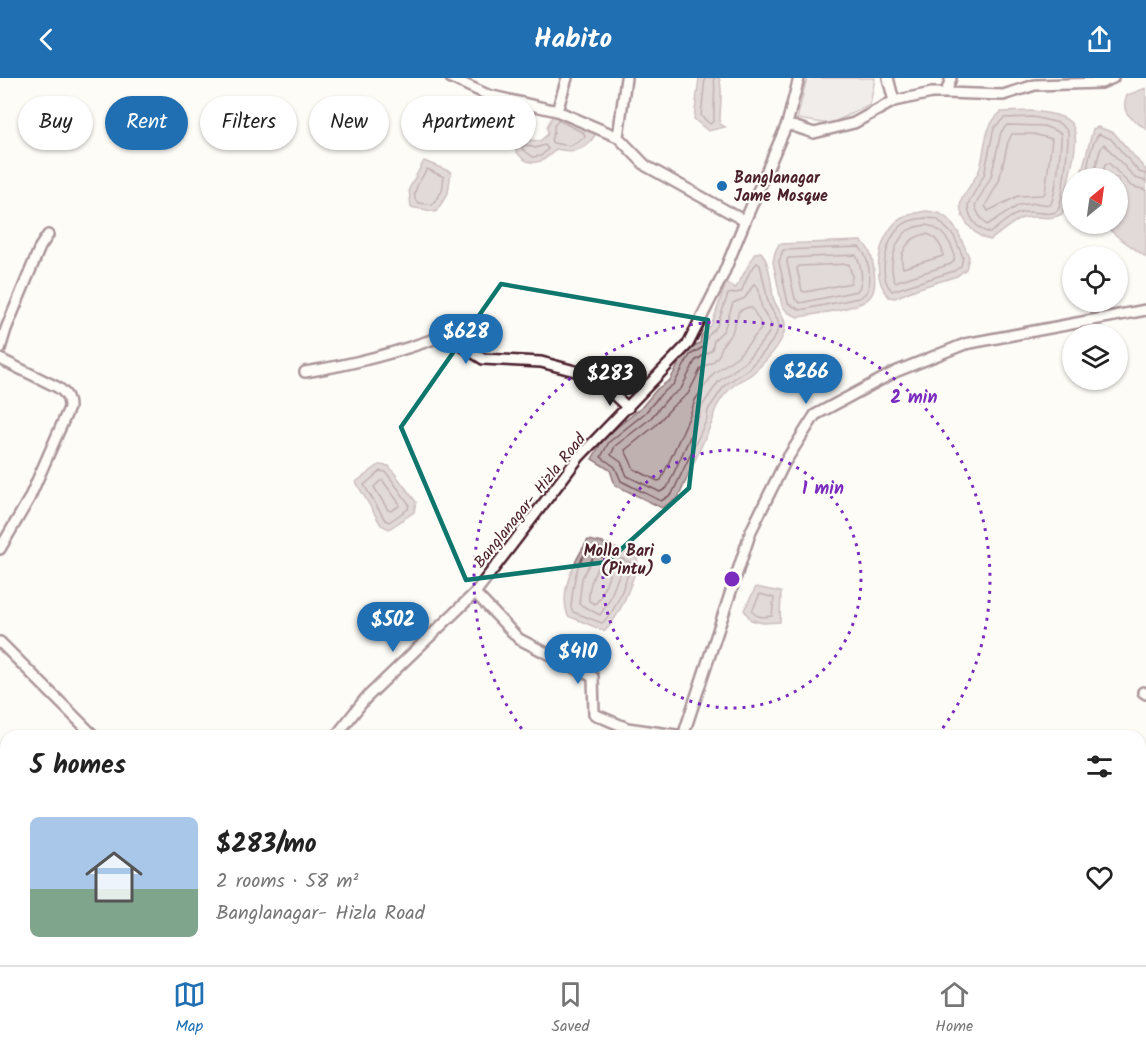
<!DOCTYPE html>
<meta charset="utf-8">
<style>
:root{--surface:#fff;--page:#f6f6f6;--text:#222;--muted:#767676;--line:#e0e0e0;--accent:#1f6fb2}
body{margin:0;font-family:Kalam,sans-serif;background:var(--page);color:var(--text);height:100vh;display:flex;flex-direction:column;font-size:22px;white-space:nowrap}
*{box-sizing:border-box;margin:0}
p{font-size:20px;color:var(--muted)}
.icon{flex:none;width:33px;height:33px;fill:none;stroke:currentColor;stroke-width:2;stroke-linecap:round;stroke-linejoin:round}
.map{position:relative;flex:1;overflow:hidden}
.details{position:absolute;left:0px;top:652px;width:1146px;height:236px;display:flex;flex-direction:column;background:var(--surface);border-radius:18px 18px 0 0;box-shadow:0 2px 4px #0004}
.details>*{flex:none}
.guide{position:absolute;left:18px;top:18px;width:600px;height:54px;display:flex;gap:12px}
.needle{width:39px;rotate:29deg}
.buttons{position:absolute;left:1062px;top:90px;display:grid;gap:12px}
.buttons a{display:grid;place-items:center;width:66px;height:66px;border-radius:50%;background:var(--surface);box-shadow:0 2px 4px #0004;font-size:30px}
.price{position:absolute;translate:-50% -51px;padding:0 14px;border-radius:21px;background:var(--accent);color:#fff;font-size:20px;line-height:39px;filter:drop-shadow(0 2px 3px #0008)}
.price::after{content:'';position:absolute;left:50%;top:36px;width:18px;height:14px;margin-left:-9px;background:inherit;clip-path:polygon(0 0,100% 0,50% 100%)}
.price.current{background:#222;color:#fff}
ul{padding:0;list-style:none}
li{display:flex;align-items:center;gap:18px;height:150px;padding:0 30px}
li+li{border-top:2px solid var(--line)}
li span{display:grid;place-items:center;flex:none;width:168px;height:120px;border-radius:9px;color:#555}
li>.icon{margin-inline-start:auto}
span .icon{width:72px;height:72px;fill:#fffc;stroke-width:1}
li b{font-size:26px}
h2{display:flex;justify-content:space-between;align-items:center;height:72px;padding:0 30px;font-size:26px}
.pill{padding:0 21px;border-radius:27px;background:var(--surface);box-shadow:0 2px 4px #0004;font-size:21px;line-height:54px}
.pill.current{background:var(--accent);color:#fff}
header{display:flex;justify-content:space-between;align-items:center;height:78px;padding:0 30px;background:var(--accent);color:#fff;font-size:27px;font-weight:600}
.tab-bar{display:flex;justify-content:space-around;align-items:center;height:84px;border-top:2px solid var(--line);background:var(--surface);font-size:16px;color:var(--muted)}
.tab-bar a{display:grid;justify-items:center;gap:3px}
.tab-bar .current{color:var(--accent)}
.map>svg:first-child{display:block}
.green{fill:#e3dcda;stroke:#967e82;stroke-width:1.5}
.water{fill:#c0b1b1;stroke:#91777b;stroke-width:1.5}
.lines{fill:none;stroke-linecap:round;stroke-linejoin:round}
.shore{stroke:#795961;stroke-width:1.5}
.street-casing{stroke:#4a1f2b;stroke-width:14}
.street{stroke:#fdfcf7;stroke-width:9}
.marked{fill:none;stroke:#0f766e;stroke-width:4.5;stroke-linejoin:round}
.ring{fill:none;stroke:#7b2cbf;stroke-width:3;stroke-dasharray:3 6}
.poi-dot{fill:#1f6fb2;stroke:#fdfcf7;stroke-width:2}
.labels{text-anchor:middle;stroke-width:4.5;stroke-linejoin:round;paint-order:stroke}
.poi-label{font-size:16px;font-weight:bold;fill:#4a1f2b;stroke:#fdfcf7;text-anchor:start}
.street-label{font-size:16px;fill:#4a1f2b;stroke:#fdfcf7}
.centre{fill:#7b2cbf;stroke:#fdfcf7;stroke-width:3}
.ring-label{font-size:18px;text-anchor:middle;font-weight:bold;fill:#7b2cbf;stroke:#fdfcf7;stroke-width:4.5;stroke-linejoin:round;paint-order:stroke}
</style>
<header><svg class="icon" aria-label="back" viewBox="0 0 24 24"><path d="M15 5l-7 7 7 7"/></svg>Habito<svg class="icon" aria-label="share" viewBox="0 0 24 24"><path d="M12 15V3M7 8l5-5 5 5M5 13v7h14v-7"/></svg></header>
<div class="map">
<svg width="1146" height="887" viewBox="0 0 1146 887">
<rect width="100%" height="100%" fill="#fdfcf7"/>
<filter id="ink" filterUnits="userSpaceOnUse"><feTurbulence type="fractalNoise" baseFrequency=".0167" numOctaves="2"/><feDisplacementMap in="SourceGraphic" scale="12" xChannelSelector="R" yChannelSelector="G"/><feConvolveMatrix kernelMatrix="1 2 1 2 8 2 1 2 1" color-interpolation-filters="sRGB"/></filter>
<g filter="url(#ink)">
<path class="green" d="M807,0H875L870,27L830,46L797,41Z"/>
<path class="water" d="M699,0H719C724,11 719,33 720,46L725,49L708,53L694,41Z
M1146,10V51C1132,40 1119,36 1127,17Z
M1034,33C1046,35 1061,36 1070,44C1082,56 1071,89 1068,104C1066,116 1067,125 1062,136C1047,144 1038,136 1023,140C1011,144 1001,155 990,162C976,159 957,140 961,123C964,114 976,102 980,90C986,69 983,49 1001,34Z
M554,35L593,53L595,57C585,73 573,75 556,71C538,91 523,89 511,64L513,52H517L530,62L540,63L548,56L547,49Z
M1098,49L1114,55L1146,92V179L1118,159L1103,146H1118V100H1080L1093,51Z
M424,83L451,94L448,115L436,134L411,129L409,111Z
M926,133L939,135L948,141L958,154L969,179L966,191L957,198L916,211L895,220L889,219C871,200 878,163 895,145C904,137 915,135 926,133Z
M861,163C871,171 872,180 874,192C875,201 876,212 870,219C860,231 815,236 798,239L789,235L782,228L773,184L775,174L779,166Z
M761,174C770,185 771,206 773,219C775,230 786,237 785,249C784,265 765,284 754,294C749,299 743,301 738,304C727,312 713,329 713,342L678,420L662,430L615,407L610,392L592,381L604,360L641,330L657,311L670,302L686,272L700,265L701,258L712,246L726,205L736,210L755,175Z
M379,387L389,388L416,424L414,434L389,451L381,447L356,404Z
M588,462L603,465L637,480L638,485C630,509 622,535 605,553L568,538C558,513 575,482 588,462Z
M756,509L781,514L780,544L763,545L751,542L744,532Z"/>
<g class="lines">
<path class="shore" d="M705,0L701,38L710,46L714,43C713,29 716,14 714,0
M1033,39L1059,45L1068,53C1069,62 1062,127 1058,132C1052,139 1034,133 1026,134C1012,135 1001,147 990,155C977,152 968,139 968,126L984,97L994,50L1004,40Z
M558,42L584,55L585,59L570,68L553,65L551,62L554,54V48Z
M1007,47L1044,48L1061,55C1062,65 1055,122 1050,127L1035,125L1019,127L987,147L979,137L975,128L991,99L1001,54Z
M1012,56H1033L1052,61L1045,115L1043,117L1018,118L988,133L985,128L999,103L1008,64Z
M526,67L535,70L545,67L548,71L541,78L533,79L522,71L523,68Z
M427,91L444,99L442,113L432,127C429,126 419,126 417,124C409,116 423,98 427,91Z
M1086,100C1088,87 1090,66 1099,56L1111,61L1139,94L1146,96
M1093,100L1100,72L1104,66L1135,100L1146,103
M1102,100L1105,86L1109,85L1131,108L1146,112
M926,140L937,141L954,158L963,179L961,188L954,193L892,213C877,198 886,163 899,150C907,142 916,141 926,140Z
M926,147C941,149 956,168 954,183L951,186L895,204C888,189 894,164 907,153C913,149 919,148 926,147Z
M926,156C935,157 943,169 943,178L903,190C898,174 909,159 926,156Z
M859,169C868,176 873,203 867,213C865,217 862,218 859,220L800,232L788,225L779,184L783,172Z
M856,177C861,187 865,204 857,213L800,225L795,221L787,184L788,180Z
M757,185L760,187L769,227L778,242L779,249L775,259L764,274L748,291L725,307L708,332L707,341L672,416L661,423L621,403L615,389L601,379L609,364L645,335L661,316L674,306L690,277L705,268L707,259L717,248L728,216L741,214L750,193Z
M849,186L852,198L851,205L805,214L802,213L797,191L799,188Z
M754,206L758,209L762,231L771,245L769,255L758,269L744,285L719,303L702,328L699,339L667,410L660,414L627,398L621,384L611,377L615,368L650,341L667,321L681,311L695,283L712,272L714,262L724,252L733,225L745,220Z
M749,229L752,230L761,246V251L738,278L714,295L695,322L690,337L661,402L658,403L634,391L625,372L655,348L673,328L688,316L701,290L713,284L719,277L723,266L732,255L739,233Z
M380,393L386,394L409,426L408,431L389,444L385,442L364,407Z
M380,403H383L399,425V428L391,433L388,432L374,409Z
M594,468L631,485C627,501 616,535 602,545L573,534L571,529C573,510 575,478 594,468Z
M594,477H598L622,489L609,523L600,537L579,526L582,500Z
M600,488L609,492L610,495L600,520L595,526L589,523C588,511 592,501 597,490Z
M760,516L774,520L772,538C765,539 756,540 752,533Z"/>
<defs>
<path id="street" d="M451,0L488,17L557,33L618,59L646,88L745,143
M888,0L894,23
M946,15L1003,17L1035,7L1101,5L1113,0
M557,33L567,0
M787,46L814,55L854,45L894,23L932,15H946L951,0
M618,59L626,0
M0,271L6,251L40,169L48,157
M0,281L57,309C66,315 69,319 69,330L29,421L0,471
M305,294C355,286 397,275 445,257L483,281L541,284L594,298L628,330
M475,515L519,561L593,599L594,636L627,650L683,658
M0,564L94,658
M1143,614L1146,616
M336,658L365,621L475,515L579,379L688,266L723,197L745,143L787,46L799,0
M683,658L751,453L785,384L815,337L895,294L965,266L1146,232
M1140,688L1146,692
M1140,763L1146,767
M472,882L477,887
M651,887V882"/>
</defs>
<use href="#street" class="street-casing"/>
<use href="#street" class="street"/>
</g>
</g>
<path d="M0 0H1146V887H0ZM501,206L708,242L689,410L607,484L466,502L401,349Z" fill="#fdfcf7" fill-opacity=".55" fill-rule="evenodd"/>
<path class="marked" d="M501,206L708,242L689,410L607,484L466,502L401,349Z"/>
<g class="ring">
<circle cx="732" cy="501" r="129"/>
<path d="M527 658A258 258 0 1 1 937 658"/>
</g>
<g class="poi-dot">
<circle cx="722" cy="108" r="6"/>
<circle cx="666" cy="481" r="6"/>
</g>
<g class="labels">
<g class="poi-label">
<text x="734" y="105">Banglanagar<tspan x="734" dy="18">Jame Mosque</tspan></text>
<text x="654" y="478" text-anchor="end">Molla Bari<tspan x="654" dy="18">(Pintu)</tspan></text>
</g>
<g class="street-label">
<text transform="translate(529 422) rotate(-51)" y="6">Banglanagar- Hizla Road</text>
</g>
</g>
<circle cx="732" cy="501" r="9" class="centre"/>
<g class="ring-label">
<text x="914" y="325">2 min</text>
<text x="823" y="416">1 min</text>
</g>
</svg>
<div class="buttons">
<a><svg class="needle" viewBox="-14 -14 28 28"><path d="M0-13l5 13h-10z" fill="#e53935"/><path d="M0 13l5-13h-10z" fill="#767676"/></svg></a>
<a><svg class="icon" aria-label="locate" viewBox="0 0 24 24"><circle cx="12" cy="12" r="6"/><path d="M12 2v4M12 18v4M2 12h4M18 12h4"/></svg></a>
<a><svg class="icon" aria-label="layers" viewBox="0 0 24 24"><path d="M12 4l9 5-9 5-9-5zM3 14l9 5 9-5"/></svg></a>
</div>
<b class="price" style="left:466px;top:287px">$628</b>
<b class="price" style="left:806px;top:327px">$266</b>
<b class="price current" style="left:610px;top:329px">$283</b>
<b class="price" style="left:393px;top:575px">$502</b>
<b class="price" style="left:578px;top:607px">$410</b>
<div class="guide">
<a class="pill">Buy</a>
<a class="pill current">Rent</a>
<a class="pill">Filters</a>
<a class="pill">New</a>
<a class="pill">Apartment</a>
</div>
<section class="details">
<h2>5 homes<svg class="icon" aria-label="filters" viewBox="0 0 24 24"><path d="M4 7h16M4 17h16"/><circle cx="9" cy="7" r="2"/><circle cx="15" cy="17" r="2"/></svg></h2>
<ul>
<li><span style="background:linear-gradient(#a9c7e8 60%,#7fa58c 0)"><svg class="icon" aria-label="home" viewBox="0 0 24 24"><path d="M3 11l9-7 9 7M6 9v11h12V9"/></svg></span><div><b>$283/mo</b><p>2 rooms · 58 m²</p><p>Banglanagar- Hizla Road</p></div><svg class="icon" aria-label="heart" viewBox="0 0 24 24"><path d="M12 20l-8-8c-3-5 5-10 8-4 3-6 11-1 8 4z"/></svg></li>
</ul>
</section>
</div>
<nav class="tab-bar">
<a class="current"><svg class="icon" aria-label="map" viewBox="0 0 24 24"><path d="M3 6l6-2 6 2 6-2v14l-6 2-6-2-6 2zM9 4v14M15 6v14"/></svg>Map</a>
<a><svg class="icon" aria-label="saved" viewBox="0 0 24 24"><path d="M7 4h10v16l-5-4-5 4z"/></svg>Saved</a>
<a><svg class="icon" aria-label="home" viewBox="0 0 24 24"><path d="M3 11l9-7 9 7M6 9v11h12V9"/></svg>Home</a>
</nav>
